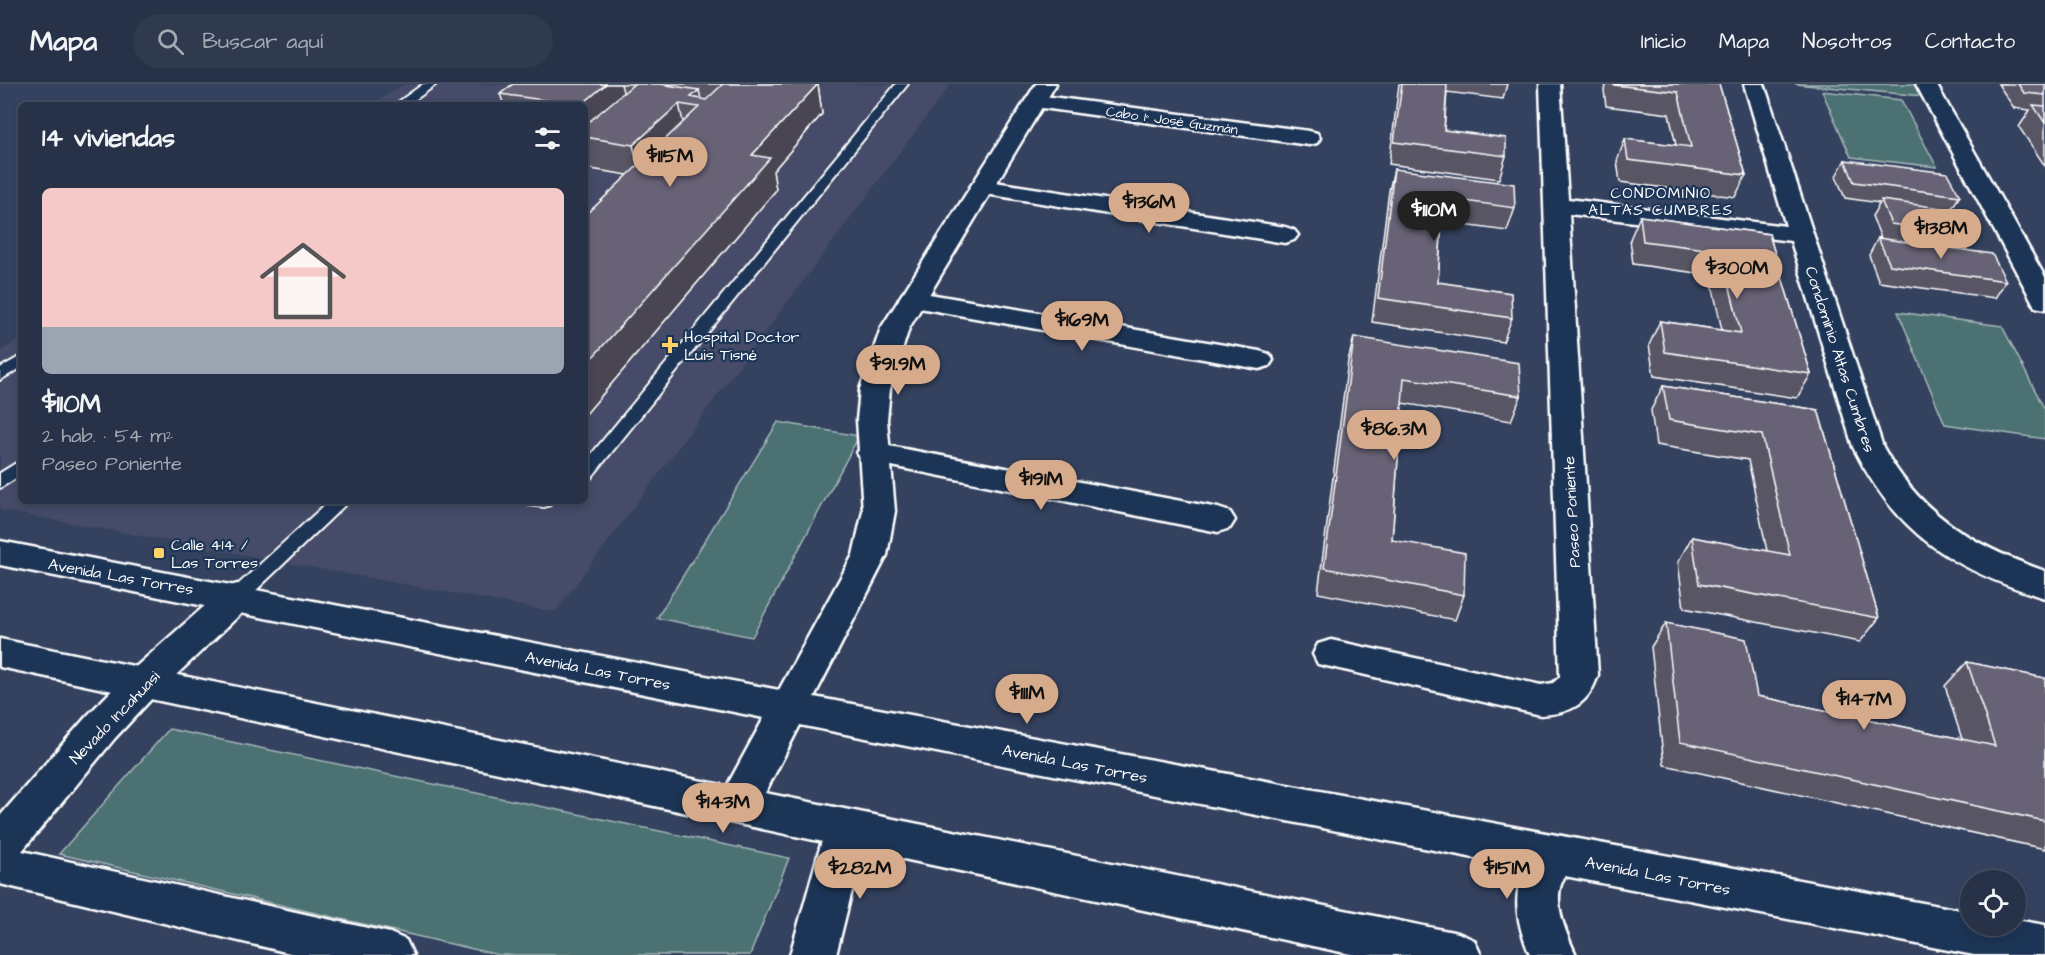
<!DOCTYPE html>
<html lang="es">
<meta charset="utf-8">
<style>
:root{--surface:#273248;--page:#2f3a4f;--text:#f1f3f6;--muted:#a4aab4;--line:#434d60;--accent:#d6ab8b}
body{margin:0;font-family:"Architects Daughter",sans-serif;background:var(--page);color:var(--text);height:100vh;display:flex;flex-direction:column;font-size:22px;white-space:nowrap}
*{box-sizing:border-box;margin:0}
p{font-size:20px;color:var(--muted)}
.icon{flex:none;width:33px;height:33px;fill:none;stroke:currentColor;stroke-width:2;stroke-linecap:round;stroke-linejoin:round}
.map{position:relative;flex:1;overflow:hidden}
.side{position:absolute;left:18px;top:18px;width:570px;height:402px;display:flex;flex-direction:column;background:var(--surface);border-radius:9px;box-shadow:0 3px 9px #0003,0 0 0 2px var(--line)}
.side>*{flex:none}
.tools{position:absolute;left:1960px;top:786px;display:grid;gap:12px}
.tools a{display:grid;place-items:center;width:66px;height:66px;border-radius:50%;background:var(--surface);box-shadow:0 3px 9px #0003,0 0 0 2px var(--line);font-size:30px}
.price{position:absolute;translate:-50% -51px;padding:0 14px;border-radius:21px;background:var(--accent);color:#111;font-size:20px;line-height:39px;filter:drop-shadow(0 2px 3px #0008)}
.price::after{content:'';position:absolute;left:50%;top:36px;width:18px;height:14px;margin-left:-9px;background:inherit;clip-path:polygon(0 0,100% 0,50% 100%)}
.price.current{background:#222;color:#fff}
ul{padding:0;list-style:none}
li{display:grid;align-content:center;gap:12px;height:318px;padding:0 24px}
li+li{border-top:2px solid var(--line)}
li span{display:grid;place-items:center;height:186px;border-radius:9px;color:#555}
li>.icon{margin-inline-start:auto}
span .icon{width:108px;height:108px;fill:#fffc;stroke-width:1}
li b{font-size:26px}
h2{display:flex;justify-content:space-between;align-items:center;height:72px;padding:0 24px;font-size:26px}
header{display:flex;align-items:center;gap:36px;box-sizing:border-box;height:84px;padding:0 30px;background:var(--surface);border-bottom:2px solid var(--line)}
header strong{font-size:28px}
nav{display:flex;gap:33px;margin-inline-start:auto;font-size:21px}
.search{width:420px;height:54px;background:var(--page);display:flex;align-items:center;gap:15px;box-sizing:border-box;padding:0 21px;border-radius:33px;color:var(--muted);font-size:22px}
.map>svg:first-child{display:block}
.built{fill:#444c67}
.green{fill:#4c7173;stroke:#a6b8b9;stroke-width:1.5}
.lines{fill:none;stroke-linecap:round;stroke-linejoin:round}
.lane-casing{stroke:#fff;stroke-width:4}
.street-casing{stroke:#fff;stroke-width:5}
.secondary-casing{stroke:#fff;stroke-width:5}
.lane{fill:#1d3557;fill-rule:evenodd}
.street{fill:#1d3557;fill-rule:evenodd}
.secondary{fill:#1d3557;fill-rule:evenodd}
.wall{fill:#595465;stroke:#fff;stroke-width:1.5}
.shaded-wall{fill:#494553;stroke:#fff;stroke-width:1.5}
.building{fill:#686276;stroke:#fff;stroke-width:1.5}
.poi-dot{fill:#ffd166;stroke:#1d3557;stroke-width:2}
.labels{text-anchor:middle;stroke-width:4.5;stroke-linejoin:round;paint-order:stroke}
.far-street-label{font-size:14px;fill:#fff;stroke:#1d3557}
.far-neighbourhood-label{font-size:15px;letter-spacing:1.5px;fill:#fff;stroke:#1d3557}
.poi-label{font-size:16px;fill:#fff;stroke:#1d3557;text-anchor:start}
.street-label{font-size:16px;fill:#fff;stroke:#1d3557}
</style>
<header>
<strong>Mapa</strong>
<div class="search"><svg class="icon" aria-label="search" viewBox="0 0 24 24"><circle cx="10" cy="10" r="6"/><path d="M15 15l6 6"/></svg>Buscar aquí</div>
<nav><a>Inicio</a><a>Mapa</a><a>Nosotros</a><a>Contacto</a></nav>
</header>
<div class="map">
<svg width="2045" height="871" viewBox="0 0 2045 871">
<rect width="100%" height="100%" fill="#344260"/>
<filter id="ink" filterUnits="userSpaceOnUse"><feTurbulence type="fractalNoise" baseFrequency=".0167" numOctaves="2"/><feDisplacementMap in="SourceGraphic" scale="12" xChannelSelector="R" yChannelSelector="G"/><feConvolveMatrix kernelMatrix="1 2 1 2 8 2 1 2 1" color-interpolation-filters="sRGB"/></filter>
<g filter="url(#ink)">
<path class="built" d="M404,0H951L555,528L0,426V268L21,254V417H585V21H372Z"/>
<path class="green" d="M1795,0H1915L1923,12Z
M1822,7L1901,16L1937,83L1851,73Z
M1898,228L2002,242L2045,326V355L1945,340Z
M778,338L859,352L752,553L657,534Z
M169,645L789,774L750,871H499L59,770Z"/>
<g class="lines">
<defs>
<path id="lane" d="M423,0H437L408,21H394Z
M896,0H908L591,394L585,396V378Z
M21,272V284L0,296V284Z
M21,376V391L0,404V389Z
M329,417H349L244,518L237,520L230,518L227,513L230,508Z
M526,417H553L550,421L544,423L529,421Z"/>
<path id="street" d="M1540,0H1560L1568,115L1786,142L1744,0H1764L1883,363C1919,430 1975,463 2045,487V514C1953,486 1896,450 1853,363L1791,157L1569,130L1598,591C1588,621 1571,629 1541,631L1318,580L1313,570L1318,560L1331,556L1541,601L1553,599L1560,593Z
M1916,0H1936L2045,193V225L2035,223L2032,217Z
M1036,11L1309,47L1317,49L1320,54L1317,59L1309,61L1028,22L1025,17L1028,12Z
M982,96L1285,143L1294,146L1298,151L1294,156L1285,159L974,108L970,103L974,98Z
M912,207L1259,267L1269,270L1273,276L1269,282L1259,285L903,221L899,215L903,209Z
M873,359L1218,424L1230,428L1235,436L1230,444L1218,448L862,376L857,369L862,362Z
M237,500L249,504L255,513L249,522L156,610L115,654L22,767L390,849L406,856L413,871H298L0,800V732L87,632L130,588L225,504Z
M846,727L861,733L867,746L836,871H790L825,746L831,733Z"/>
<path id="secondary" d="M1036,0H1056L909,244L890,305L887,336L895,427L887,471L814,613L1971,828V842H2016V836L2045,841V871H1974L1565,792C1550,815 1566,849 1576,871H1530C1518,842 1511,814 1525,784L800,641L765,709L1458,849L1474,856L1481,871H1355L0,583V555L727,702L764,634L0,481V457L779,606L853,471L863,427L857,336L860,305L881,244Z"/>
</defs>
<use href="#lane" class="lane-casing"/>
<use href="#street" class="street-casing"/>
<use href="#secondary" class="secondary-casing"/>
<use href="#lane" class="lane"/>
<use href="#street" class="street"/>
<use href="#secondary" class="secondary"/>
</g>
<path class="wall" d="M513,0H818L822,30L773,87L776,106L585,331V132L628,91L585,84V21H504L500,10Z
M1399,0H1507L1503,15L1447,8L1444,46L1506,72L1499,95L1389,80Z
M1606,0H1719L1746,91L1735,113L1620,98L1617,77L1625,55L1676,61L1669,30L1606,22L1604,6Z
M1998,0H2045V82L2019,43L2030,26L2014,24Z
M1845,76L1960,112L1951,125L1976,151L1966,166L2006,197L1995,214L1879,198L1869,171L1878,154H1881L1872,132L1880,119L1845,114L1836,92Z
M1394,85L1515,124L1507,147L1442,138L1438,198L1512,234L1503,258L1372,238L1389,107Z
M1640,132L1769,150L1811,290L1797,314L1654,292L1649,261L1660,237L1722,246L1710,191L1633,180L1630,155Z
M1354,253L1521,312L1511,337L1402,319L1392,456L1464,511L1455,536L1318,509L1348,277Z
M1663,302L1818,326L1879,534L1860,558L1684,524L1678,478L1692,453L1767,467L1748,376L1656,361L1651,326Z
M1666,539L1757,612L1962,655L1945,602L1967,578L2045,594V765L1664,681L1651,563Z"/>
<path class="shaded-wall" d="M606,0H621L626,20L589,53L585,37V21H581Z
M818,0L822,30L773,87L776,106L585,331V282L752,71Z
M699,6L705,37L699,23L691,13Z
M679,20L686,51L641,93L633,61Z"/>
<path class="building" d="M513,0H606L581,21L500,10Z
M634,0H660L699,6L691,13L706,16L723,0H818L752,71L770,74L585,282V132L699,23L679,20L633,61L585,53V41Z
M1402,0H1447L1444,46L1506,54V72L1394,58Z
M1614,0H1719L1746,91L1628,76L1625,55L1691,63L1678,8L1614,1Z
M2018,0H2045V11L2024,9Z
M2033,21L2045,22V39Z
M1845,76L1947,89L1960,112L1854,98Z
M1394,85L1514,100L1515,124L1443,114L1438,198L1511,209L1512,234L1378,214Z
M1881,116L1963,127L1976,151L1891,140Z
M1640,132L1769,150L1811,290L1665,268L1660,237L1741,249L1721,167L1643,157Z
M1878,154L1992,170L2006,197L1890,181Z
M1354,253L1519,279L1521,312L1404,294L1392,456L1465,469L1464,511L1324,484Z
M1663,302L1818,326L1879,534L1699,500L1692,453L1790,471L1762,351L1669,336Z
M1666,539L1746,555L1757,612L1995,662L1967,578L2045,594V737L1680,658Z"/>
</g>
<g class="poi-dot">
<path d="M667 252h6v6h6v6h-6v6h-6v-6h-6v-6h6z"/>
<rect x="153" y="463" width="12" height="12" rx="3"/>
</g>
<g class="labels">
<g class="far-street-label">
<text transform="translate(1172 36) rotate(8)" y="5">Cabo 1° José Guzmán</text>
</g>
<g class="far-neighbourhood-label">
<text x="1661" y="114">CONDOMINIO<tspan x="1661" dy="17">ALTAS CUMBRES</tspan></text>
</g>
<g class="poi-label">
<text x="684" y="258">Hospital Doctor<tspan x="684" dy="18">Luis Tisné</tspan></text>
<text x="171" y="466">Calle 414 /<tspan x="171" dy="18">Las Torres</tspan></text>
</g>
<g class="street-label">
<text transform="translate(1841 275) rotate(72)" y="6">Condominio Altas Cumbres</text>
<text transform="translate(1571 428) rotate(-93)" y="6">Paseo Poniente</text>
<text transform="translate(121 492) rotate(10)" y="6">Avenida Las Torres</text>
<text transform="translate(598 586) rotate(11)" y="6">Avenida Las Torres</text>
<text transform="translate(114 633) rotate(-46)" y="6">Nevado Incahuasi</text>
<text transform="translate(1075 679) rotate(11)" y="6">Avenida Las Torres</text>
<text transform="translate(1658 791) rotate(11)" y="6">Avenida Las Torres</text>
</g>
</g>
</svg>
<div class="tools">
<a><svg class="icon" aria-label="locate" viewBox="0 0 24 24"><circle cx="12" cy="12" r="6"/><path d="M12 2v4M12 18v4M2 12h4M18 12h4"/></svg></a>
</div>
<b class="price" style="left:670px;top:104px">$115M</b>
<b class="price" style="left:1149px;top:150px">$136M</b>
<b class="price current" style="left:1434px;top:158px">$110M</b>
<b class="price" style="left:1941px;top:176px">$138M</b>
<b class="price" style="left:1737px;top:216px">$300M</b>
<b class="price" style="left:1082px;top:268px">$169M</b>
<b class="price" style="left:898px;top:312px">$91.9M</b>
<b class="price" style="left:1394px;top:377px">$86.3M</b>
<b class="price" style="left:1041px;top:427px">$191M</b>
<b class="price" style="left:1027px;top:641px">$111M</b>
<b class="price" style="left:1864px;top:647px">$147M</b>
<b class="price" style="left:723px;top:750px">$143M</b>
<b class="price" style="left:860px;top:816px">$282M</b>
<b class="price" style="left:1507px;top:816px">$151M</b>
<section class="side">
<h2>14 viviendas<svg class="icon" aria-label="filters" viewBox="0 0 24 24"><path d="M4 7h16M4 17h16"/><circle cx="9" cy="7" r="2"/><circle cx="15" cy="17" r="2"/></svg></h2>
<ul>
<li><span style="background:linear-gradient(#f6c9c9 75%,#9aa5b1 0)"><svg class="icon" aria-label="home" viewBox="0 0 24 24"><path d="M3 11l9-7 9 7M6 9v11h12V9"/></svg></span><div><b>$110M</b><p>2 hab. · 54 m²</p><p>Paseo Poniente</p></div></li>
</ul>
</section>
</div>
